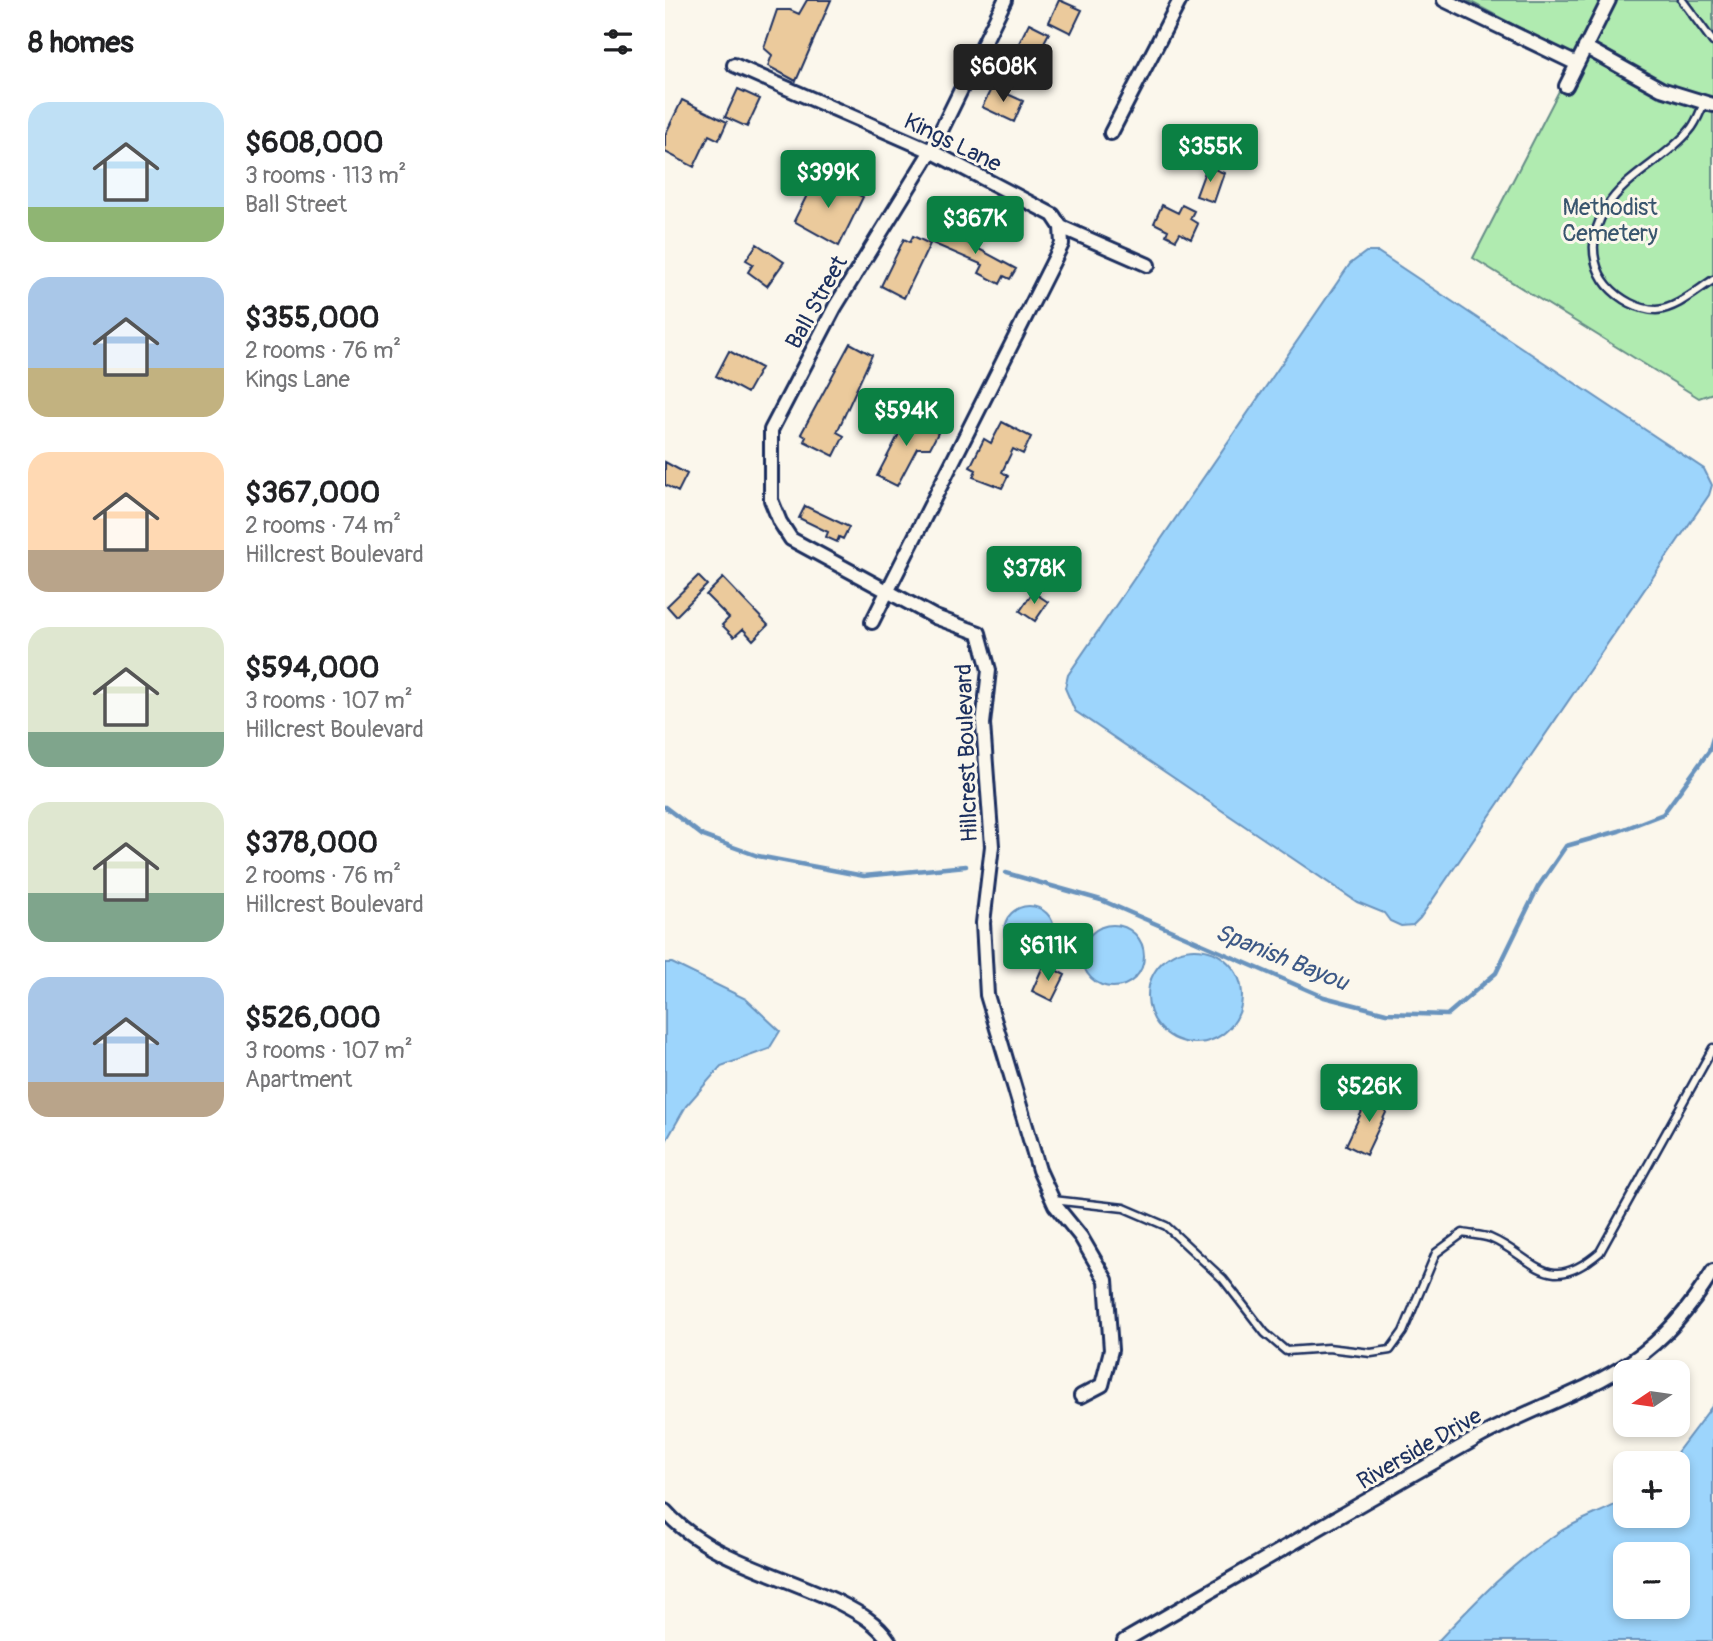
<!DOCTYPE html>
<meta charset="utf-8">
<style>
:root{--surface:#fff;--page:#f2f2f2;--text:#202124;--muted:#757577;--accent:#0b8043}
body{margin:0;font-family:Pangolin,sans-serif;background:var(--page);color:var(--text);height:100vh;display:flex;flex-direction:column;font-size:26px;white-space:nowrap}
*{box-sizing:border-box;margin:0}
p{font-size:23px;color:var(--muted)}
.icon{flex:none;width:38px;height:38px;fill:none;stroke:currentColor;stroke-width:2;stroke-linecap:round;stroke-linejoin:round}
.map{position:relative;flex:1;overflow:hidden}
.side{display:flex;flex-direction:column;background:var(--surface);width:665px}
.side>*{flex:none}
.needle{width:46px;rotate:257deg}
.fabs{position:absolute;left:948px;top:1360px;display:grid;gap:14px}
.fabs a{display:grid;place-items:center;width:77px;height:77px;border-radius:14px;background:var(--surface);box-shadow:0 4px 10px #0003;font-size:35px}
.price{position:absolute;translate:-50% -60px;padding:0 16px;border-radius:7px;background:var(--accent);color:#fff;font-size:23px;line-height:46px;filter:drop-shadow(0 2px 4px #0008)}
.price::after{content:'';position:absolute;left:50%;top:42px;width:21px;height:16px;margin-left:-10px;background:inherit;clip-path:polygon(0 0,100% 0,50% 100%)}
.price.current{background:#222;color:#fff}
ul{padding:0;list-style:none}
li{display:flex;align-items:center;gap:21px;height:175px;padding:0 28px}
li span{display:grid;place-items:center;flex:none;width:196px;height:140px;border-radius:21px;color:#555}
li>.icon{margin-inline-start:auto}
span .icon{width:84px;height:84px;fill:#fffc;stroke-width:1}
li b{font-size:30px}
h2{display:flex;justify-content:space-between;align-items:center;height:84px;padding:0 28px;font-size:30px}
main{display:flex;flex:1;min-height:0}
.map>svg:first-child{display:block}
.green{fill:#b0ebb0;stroke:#668d87;stroke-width:2}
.water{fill:#9dd5fc;stroke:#6993bd;stroke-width:2;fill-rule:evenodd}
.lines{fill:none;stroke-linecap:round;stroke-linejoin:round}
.stream{stroke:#6993bd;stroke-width:4.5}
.building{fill:#ebca9c;stroke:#1b2f5e;stroke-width:2}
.lane-casing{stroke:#1b2f5e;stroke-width:11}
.street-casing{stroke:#1b2f5e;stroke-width:18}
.lane{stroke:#fbf7ec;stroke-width:6}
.street{stroke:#fbf7ec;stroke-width:12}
.labels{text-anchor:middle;stroke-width:6;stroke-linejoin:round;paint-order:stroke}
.street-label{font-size:23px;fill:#1b2f5e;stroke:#fbf7ec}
.park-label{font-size:23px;fill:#39556e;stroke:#fbf7ec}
.water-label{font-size:24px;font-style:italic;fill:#3c5886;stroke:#fbf7ec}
</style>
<main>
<section class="side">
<h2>8 homes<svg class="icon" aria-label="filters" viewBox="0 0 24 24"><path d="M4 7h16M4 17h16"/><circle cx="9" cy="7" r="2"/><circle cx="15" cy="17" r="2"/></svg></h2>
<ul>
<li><span style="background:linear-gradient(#bfe0f5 75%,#8fb573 0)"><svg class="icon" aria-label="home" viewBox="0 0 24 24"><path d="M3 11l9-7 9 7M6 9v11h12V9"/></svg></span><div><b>$608,000</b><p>3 rooms · 113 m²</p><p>Ball Street</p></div></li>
<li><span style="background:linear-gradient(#a9c7e8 65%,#c2b280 0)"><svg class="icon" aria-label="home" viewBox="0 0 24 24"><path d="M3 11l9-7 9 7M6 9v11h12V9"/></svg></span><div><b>$355,000</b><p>2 rooms · 76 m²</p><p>Kings Lane</p></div></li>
<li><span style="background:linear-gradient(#ffd9b3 70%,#b9a48a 0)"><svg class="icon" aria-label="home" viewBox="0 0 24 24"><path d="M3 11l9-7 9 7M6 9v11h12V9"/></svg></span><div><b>$367,000</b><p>2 rooms · 74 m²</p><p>Hillcrest Boulevard</p></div></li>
<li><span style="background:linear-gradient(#dfe7d0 75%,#7fa58c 0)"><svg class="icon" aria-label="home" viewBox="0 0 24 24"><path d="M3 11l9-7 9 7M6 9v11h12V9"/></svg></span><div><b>$594,000</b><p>3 rooms · 107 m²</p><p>Hillcrest Boulevard</p></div></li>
<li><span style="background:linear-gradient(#dfe7d0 65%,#7fa58c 0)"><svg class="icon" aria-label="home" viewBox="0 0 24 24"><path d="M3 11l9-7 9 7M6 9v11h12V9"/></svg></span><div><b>$378,000</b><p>2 rooms · 76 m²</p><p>Hillcrest Boulevard</p></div></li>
<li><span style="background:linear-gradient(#a9c7e8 75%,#b9a48a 0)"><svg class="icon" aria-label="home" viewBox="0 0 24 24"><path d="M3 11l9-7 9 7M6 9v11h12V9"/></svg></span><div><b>$526,000</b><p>3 rooms · 107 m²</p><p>Apartment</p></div></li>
</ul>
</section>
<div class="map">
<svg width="1048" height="1641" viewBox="0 0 1048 1641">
<rect width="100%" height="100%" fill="#fbf7ec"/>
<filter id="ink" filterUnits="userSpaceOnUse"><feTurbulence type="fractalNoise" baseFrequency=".0143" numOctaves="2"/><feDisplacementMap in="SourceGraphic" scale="14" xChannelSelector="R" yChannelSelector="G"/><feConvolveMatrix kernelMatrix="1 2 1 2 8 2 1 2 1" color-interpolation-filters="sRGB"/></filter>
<g filter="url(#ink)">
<path class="green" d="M802,0H1048V393L1034,398L808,258L911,58Z"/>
<path class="water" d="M701,252H713L1039,469L1047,485L1044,495L755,918L748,925L736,926L725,921L719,913L692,902L410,711L400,688L403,675L685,264Z
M339 931a25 25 0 1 1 50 0a25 25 0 1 1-50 0Z
M417 956a31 31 0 1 1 62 0a31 31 0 1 1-62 0Z
M483 996a47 47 0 1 1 94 0a47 47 0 1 1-94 0Z
M0,963H7L81,999L115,1031L104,1049L56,1066L21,1106L0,1143Z
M1048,1405V1641H773C810,1602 848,1562 893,1533C914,1519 939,1512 961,1499V1516H1013V1463H1004ZM961,1554H1013V1606H961Z"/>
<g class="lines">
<path class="stream" d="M0,807L38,836L93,856L199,876L301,866
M341,873L436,900L659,997L721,1013L782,1015L831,973L873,887L901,846L954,831L998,814L1044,751L1048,738"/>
</g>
<path class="building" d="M142,0H166L131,81L103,66L107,55L99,48L112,10H125L134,14Z
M394,0L417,10L406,33L384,22Z
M364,23L384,33L375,50L381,54L374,68L348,55Z
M327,87L358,101L349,122L317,107Z
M73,89L95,99L82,127L60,117Z
M17,100L62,122L54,140L44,135L29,167L0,152V135Z
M542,166L559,173L549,202L531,196Z
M152,175L198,197L174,246L129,221Z
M497,205L513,213L517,205L529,211L525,219L533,224L526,239L515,233L511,240L501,235L503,230L489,223Z
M275,228L351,269L345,279L339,276L335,284L314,273L318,265L267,243Z
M248,236L265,244L239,298L216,286L239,239L245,242Z
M92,244L119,262L102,286L83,272L88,264L81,260Z
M185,343L207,355L172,432L179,436L169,456L139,441L141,437L136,434Z
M64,351L96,368L82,393L51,376Z
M237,413L273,433L265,448H252L232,486L212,476L235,432L229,431Z
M337,422L366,437L358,454L348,449L337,472L343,476L337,488L308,477L311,470L305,467L319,439L326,443Z
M0,462L22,474L13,492L0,485Z
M140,506L184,527L178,539L174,537L172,542L161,537L163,532L134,518Z
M33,576L42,585L11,616L2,606Z
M58,578L103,625L88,640L78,629L69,637L57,625L64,618L41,595Z
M368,592L383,602L370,621L355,611Z
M379,964L400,975L387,1001L367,991Z
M706,1092L726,1102L701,1155L681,1145Z"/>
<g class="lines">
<defs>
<path id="lane" d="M1017,0L1048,42
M1039,103C1035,112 1031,124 1024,131C1000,160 961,175 941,208C919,244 927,283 965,303C973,307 982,310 991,310C1011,309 1032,290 1048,280
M388,1200L459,1208L501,1226L558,1279L600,1333L621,1351L663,1348L706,1353L725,1350L738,1332L771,1253L798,1233C807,1235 817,1235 825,1238C870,1257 881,1298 935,1252L1048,1048"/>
<path id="street" d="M340,0L266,151L170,307L106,430V500L115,522L126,539L270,617L314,633L324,670L318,724L327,846L318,923L322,995L374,1170L390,1205L416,1237L441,1280L446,1350L437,1385L416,1396
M779,0L912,64
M920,47L996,89L1048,105
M69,65L266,151L388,215L396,227L483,265
M901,86L944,0
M446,133L515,0
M207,622L397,244L396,227
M0,1511C41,1558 118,1575 173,1602C192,1612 212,1622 224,1641
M459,1641C577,1573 695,1503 814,1437C864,1409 920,1393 967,1361C1001,1338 1027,1306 1048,1271"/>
</defs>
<use href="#lane" class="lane-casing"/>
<use href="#street" class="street-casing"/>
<use href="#lane" class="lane"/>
<use href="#street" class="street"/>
</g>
</g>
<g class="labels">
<g class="street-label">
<text transform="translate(288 142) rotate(26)" y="8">Kings Lane</text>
<text transform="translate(151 302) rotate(-61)" y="8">Ball Street</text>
<text transform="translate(301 753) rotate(-92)" y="8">Hillcrest Boulevard</text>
<text transform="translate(754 1448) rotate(-30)" y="8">Riverside Drive</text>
</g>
<g class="park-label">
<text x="945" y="215">Methodist<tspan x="945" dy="26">Cemetery</tspan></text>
</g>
<g class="water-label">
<text transform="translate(617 957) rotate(22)" y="8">Spanish Bayou</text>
</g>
</g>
</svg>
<div class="fabs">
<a><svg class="needle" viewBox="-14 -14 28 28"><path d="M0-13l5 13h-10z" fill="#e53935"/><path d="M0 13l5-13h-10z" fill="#757577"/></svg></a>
<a>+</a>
<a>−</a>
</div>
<b class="price current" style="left:338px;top:104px">$608K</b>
<b class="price" style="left:545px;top:184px">$355K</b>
<b class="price" style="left:163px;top:210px">$399K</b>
<b class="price" style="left:310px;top:256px">$367K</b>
<b class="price" style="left:241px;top:448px">$594K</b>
<b class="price" style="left:369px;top:606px">$378K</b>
<b class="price" style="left:383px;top:983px">$611K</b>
<b class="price" style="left:704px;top:1124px">$526K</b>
</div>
</main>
